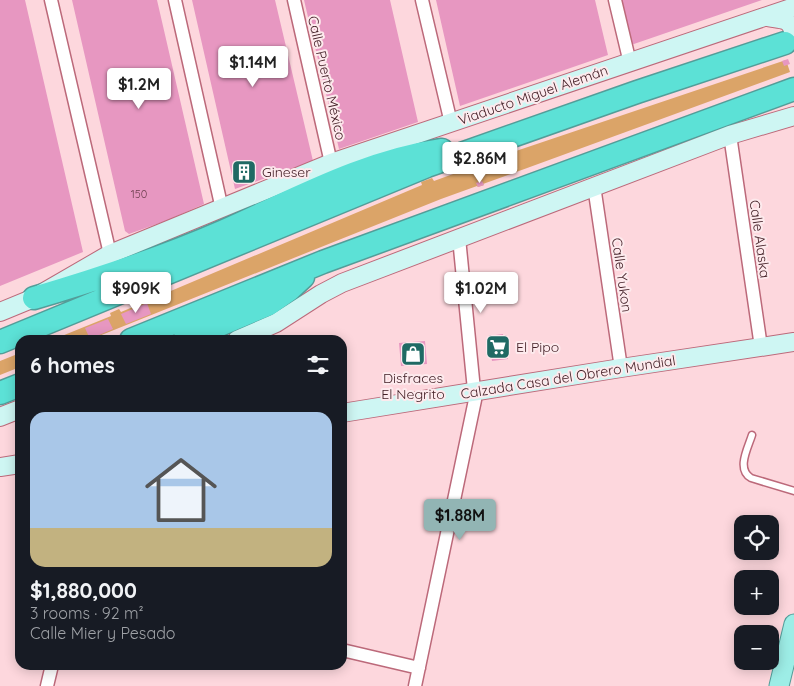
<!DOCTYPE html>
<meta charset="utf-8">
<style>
:root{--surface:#171b24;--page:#20242c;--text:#f1f3f6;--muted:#9ea1a6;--accent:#92b5b4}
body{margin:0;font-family:Quicksand,sans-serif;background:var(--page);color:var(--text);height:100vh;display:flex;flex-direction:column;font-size:19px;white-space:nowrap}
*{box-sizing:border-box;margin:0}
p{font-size:16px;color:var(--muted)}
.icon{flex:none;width:28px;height:28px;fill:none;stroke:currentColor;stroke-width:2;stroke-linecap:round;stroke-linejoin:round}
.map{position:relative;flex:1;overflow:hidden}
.drawer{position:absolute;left:15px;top:335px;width:332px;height:335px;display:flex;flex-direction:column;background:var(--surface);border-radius:15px;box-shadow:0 2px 12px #0003}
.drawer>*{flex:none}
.tools{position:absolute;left:734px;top:515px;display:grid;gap:10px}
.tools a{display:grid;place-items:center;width:45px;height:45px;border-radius:10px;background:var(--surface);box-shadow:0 2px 12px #0003;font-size:25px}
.price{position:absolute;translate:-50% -42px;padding:0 11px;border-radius:5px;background:#fff;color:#222;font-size:16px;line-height:32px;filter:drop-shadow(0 1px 2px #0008)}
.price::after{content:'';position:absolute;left:50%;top:30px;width:15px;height:11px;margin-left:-8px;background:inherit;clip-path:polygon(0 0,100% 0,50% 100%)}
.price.active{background:var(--accent);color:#111}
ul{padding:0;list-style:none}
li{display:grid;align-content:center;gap:10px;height:265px;padding:0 15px}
li span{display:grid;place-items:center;height:155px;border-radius:15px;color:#555}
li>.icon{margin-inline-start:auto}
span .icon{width:90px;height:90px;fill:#fffc;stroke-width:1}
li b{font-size:21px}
h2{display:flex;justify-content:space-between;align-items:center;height:60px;padding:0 15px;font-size:21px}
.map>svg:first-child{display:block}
.green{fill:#dba468}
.building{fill:#e797c1}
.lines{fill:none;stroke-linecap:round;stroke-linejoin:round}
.lane-casing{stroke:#bc697a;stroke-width:9}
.street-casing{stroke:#bc697a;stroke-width:15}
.secondary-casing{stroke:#bc697a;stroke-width:20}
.primary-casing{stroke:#539d99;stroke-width:21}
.highway-casing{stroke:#539d99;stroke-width:25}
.lane{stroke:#fff;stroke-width:6}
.street{stroke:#fff;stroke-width:12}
.secondary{stroke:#cef6f3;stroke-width:18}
.primary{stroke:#9dede6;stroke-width:19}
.highway{stroke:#5ce1d6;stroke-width:22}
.labels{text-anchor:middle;stroke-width:4;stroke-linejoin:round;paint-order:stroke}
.number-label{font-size:11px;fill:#6c3e4e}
.street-label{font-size:14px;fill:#432027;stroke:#fdeaed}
.poi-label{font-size:14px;fill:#432027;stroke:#fdeaed;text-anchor:start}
</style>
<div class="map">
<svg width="794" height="686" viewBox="0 0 794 686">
<rect width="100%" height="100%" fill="#fdd7dd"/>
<path class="green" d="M786,60L790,72L483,184L484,185L478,187L477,186L441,199L89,340H52L111,316L110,313L119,309L121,312L422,185L421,182L432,178L434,181L516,151Z
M20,353V367L0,375V361Z"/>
<path class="building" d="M0,0H25L83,252L0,286Z
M72,0H157L204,204L168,220L129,234L125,231Z
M192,0H275L313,161L235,189Z
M304,0H390L418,122L339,149Z
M436,0H595L608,55L460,106Z
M621,0H762L631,45Z
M788,59L790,64L784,66L782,61Z
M482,181L484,185L478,187L476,183Z
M147,303L151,314L126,324L121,314Z
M108,319L113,329L90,339L85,328Z
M503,334L508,359L492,361L488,336Z
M425,341L427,364L401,366L399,343Z"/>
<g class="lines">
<defs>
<path id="lane" d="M752,435C748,448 736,469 751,478L794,491"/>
<path id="street" d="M51,0L110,254
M175,0L222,209
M294,0L331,163
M422,0L451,123
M615,0L630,63
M730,135L761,347
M594,186L621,368
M342,650L419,668
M47,686L52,665
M415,686L475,400L459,238"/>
<path id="secondary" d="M767,17C783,20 790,17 794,34
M0,312L34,298L110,254L331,163L794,7
M237,340L276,323L321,294L342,283L730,135L794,116
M342,413L621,368L794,342
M0,417L20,409
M0,467L20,464"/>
<path id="primary" d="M779,686L794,624"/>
<path id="highway" d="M34,298C99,279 162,258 224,231C295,200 364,161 442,150
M131,340L323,262L794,89
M184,340L269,304L289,290L303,277
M0,342L427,166L637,92L785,43
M0,393L20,385"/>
</defs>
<use href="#lane" class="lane-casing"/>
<use href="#street" class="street-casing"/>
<use href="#secondary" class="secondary-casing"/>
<use href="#primary" class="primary-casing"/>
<use href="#highway" class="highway-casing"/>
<use href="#lane" class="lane"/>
<use href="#street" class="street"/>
<use href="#secondary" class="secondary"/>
<use href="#primary" class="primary"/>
<use href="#highway" class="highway"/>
</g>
<defs>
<symbol id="building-square" viewBox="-11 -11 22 22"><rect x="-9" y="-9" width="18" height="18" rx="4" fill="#1f6a64" stroke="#fdeaed"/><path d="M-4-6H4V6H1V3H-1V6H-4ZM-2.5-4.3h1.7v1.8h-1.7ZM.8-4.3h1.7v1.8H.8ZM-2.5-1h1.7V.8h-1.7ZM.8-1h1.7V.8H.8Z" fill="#fff"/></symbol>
<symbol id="supermarket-square" viewBox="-11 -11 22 22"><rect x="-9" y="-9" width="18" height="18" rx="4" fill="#1f6a64" stroke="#fdeaed"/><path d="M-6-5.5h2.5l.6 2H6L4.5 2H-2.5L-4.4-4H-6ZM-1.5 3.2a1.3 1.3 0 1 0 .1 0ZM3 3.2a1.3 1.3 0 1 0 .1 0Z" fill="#fff"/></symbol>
<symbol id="shop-square" viewBox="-11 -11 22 22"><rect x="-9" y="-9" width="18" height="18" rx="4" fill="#1f6a64" stroke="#fdeaed"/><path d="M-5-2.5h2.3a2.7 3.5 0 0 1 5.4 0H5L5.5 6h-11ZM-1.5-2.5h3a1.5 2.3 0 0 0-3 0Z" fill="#fff"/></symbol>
</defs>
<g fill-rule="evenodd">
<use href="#building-square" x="230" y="158" width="28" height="28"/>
<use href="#supermarket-square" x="484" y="333" width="28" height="28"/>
<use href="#shop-square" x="399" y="340" width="28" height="28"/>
</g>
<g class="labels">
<g class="number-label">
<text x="139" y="198">150</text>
</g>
<g class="street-label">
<text transform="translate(327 78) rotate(77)" y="5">Calle Puerto México</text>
<text transform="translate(533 95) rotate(-19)" y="5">Viaducto Miguel Alemán</text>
<text transform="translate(760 239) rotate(82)" y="5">Calle Alaska</text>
<text transform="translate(622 275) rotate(82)" y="5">Calle Yukon</text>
<text transform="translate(568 377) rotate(-9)" y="5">Calzada Casa del Obrero Mundial</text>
</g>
<g class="poi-label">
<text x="262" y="177">Gineser</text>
<text x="516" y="352">El Pipo</text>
<text x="413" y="383" text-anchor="middle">Disfraces<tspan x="413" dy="16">El Negrito</tspan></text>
</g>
</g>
</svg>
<div class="tools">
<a><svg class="icon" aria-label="locate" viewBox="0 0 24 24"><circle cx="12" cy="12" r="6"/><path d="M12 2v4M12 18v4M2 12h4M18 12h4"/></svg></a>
<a>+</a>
<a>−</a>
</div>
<b class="price" style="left:253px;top:88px">$1.14M</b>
<b class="price" style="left:139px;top:110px">$1.2M</b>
<b class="price" style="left:480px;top:184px">$2.86M</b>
<b class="price" style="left:136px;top:314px">$909K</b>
<b class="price" style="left:481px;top:314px">$1.02M</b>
<b class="price active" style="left:460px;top:541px">$1.88M</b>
<section class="drawer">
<h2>6 homes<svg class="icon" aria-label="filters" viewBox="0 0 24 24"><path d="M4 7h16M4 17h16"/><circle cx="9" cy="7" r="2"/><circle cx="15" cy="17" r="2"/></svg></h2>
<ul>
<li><span style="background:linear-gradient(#a9c7e8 75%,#c2b280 0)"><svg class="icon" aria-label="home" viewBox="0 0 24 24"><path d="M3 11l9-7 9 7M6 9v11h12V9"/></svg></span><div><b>$1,880,000</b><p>3 rooms · 92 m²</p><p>Calle Mier y Pesado</p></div></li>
</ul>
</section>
</div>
